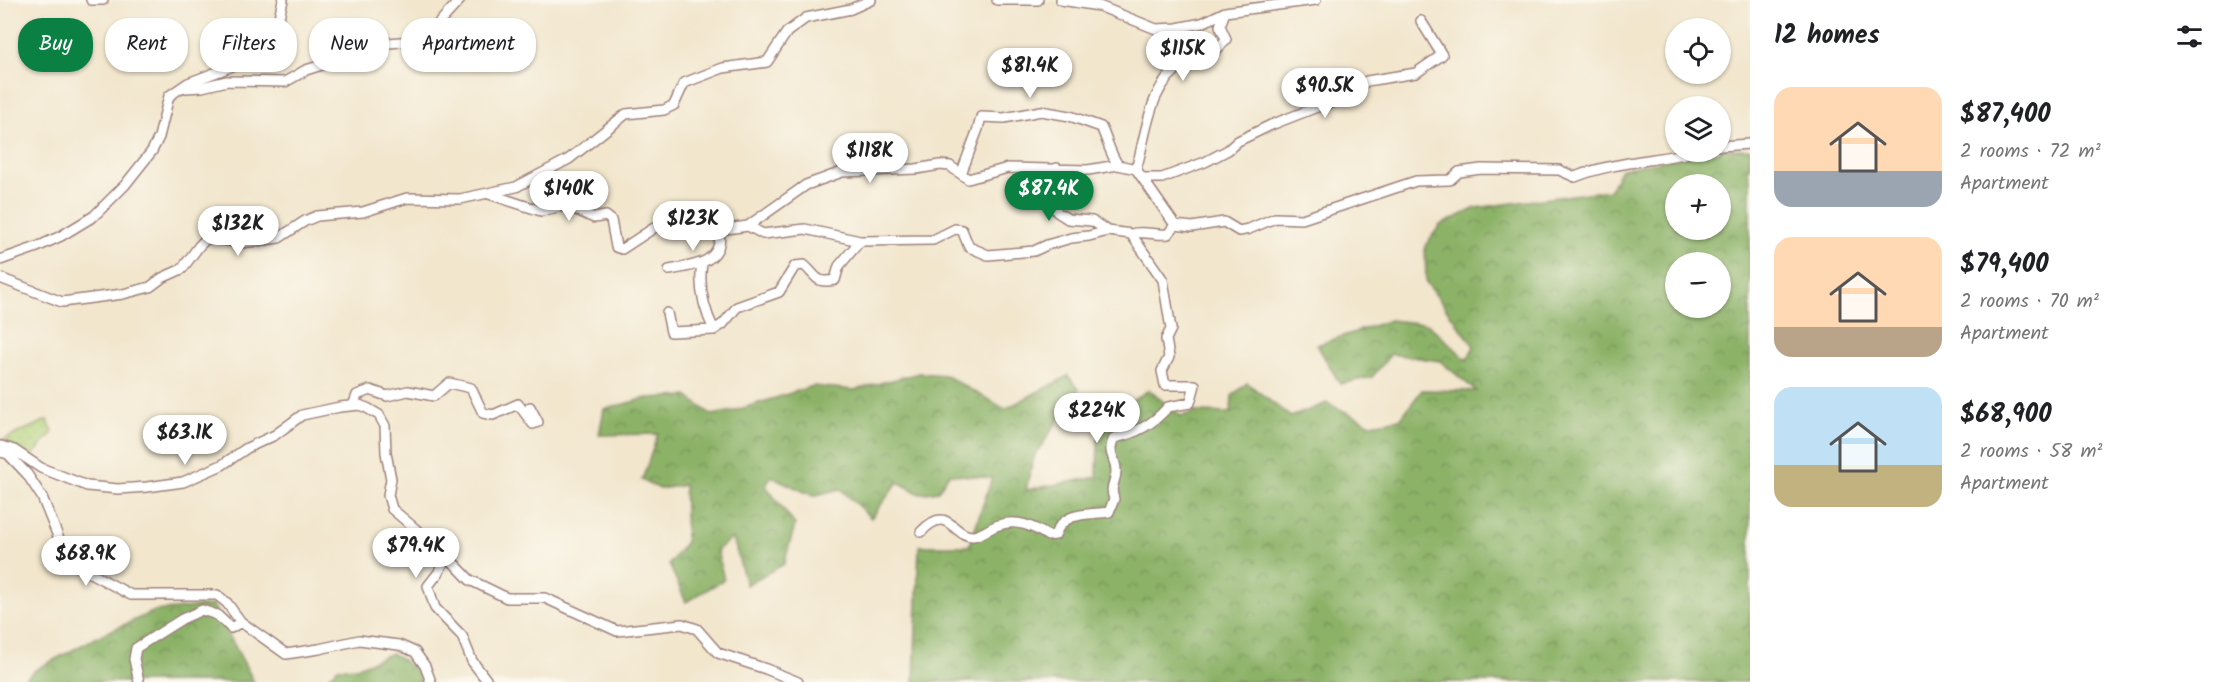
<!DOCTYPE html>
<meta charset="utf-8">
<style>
:root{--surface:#fff;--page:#f2f2f2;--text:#202124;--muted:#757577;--accent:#0b8043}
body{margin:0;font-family:Kalam,sans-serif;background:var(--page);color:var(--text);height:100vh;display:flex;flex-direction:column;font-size:22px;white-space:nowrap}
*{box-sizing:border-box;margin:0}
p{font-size:20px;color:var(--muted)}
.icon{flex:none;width:33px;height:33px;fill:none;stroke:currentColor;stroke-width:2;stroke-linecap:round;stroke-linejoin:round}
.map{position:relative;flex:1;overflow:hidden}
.side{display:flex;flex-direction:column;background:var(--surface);width:480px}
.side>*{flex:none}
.banner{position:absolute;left:18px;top:18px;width:570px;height:54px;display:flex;gap:12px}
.tools{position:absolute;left:1665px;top:18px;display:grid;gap:12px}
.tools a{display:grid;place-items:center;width:66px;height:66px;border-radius:50%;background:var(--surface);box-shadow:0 2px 4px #0004;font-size:30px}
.price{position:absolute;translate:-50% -51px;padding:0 14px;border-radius:21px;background:#fff;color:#222;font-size:20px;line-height:39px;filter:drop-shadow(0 2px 3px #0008)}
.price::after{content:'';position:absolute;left:50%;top:36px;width:18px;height:14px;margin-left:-9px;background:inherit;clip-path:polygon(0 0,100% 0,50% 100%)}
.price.active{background:var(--accent);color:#fff}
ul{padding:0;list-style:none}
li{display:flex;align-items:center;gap:18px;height:150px;padding:0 24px}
li span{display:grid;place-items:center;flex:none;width:168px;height:120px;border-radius:18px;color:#555}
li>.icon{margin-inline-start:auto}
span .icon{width:72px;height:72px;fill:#fffc;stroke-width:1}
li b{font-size:26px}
h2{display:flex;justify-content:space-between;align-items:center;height:72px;padding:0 24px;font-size:26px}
.pill{padding:0 21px;border-radius:24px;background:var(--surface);box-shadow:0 2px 4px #0004;font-size:21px;line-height:54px}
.pill.active{background:var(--accent);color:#fff}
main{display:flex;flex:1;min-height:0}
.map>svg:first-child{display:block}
.forest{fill:url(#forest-crowns);stroke:#6b684a;stroke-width:1.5;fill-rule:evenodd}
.park{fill:url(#park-dots);stroke:#7d7851;stroke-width:1.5}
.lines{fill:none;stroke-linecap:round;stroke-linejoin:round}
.minor-casing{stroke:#9e827c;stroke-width:12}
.minor{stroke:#fff;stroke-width:9}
</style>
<main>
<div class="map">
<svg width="1750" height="682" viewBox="0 0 1750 682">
<defs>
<pattern id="forest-crowns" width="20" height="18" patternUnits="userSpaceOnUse" patternTransform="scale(1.5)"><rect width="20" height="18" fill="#8cb268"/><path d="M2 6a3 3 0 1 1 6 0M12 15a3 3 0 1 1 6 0" fill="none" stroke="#749056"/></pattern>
<pattern id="park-dots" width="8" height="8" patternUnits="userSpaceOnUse" patternTransform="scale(1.5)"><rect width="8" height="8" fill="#b0d077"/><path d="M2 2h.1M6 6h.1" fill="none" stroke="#99b267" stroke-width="1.8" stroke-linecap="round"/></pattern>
</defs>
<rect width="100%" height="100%" fill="#fbf7ec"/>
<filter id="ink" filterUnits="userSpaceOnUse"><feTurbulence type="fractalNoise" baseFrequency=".0167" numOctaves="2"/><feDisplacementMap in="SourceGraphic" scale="12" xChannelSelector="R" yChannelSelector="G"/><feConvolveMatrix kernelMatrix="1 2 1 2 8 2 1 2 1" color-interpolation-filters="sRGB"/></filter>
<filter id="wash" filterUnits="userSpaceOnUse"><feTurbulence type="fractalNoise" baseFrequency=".008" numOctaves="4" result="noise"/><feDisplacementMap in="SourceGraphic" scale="24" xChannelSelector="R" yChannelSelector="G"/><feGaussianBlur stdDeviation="1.35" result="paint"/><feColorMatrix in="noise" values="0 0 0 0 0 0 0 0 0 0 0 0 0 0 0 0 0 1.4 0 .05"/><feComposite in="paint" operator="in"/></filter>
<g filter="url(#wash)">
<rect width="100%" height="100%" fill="#f2e6cd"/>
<path class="forest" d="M1721,149H1750V167L1747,168L1750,179V682H914L919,546H969L992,478L949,474L938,491L920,494L898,482L871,518L840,489L813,496L771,476L766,486L795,525L784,564L746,585L733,538L717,550L724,580L686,602L669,564L686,542L684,485L660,489L642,480L658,434L599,435L604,409L647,398L687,396L712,415L734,411L813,386L854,390L919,373L945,375L1005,409L1068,376L1079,389L1034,457L1026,490L1097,477L1098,438L1116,410L1149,390L1181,416L1195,412L1231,413L1232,396L1247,383L1291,417L1327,403L1371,424L1400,419L1422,390L1476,391L1440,361L1391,354L1372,377L1340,384L1317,345L1390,320L1428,324L1467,360L1474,346L1426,282L1425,246L1440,225L1476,208L1610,190L1621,169L1706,152H1720ZM1676,184H1720V230H1676ZM1676,262H1720V308H1676Z
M213,605L254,682H21L37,669L101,635L155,611Z
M392,653L415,669L421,682H323L338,668L358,667Z"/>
<path class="park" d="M47,420L53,432L32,456L2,440Z"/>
</g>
<g filter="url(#ink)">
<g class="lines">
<defs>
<path id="minor" d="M91,0H103
M997,0H1038
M1061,0L1099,6L1156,29L1177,28L1202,23L1225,12L1316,0
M186,88L202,87L227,81L285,82L306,70L357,54L379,44L410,41L426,37L460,0
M1720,146L1750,144
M1136,169C1147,135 1148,85 1183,65C1201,54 1209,61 1226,39L1220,26L1225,12
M961,174L978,129L981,117L1004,118L1041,111L1070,116L1101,127C1107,139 1110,154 1118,165
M1144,178H1162L1205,162L1228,150L1238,141L1271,125L1317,107L1341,100L1367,81L1416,73L1442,55L1421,21
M489,194L541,211L562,206L572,208L594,218L606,216L611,220L616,247L622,249L657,226L719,230L748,226L806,185L842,172L916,169L940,165L950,166L968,179L1008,168L1088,170L1118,165L1136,169L1175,225L1192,227L1224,222L1239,231L1249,229L1275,218L1302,219L1416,181L1450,180L1459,172L1481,169L1559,170L1575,177C1612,162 1654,161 1693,152
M748,226L763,234L805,229L860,241L933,240L955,229L962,230L969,247L988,255L1034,251L1047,245L1071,238L1089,236L1108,231
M1131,234C1144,230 1156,236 1168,234L1175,225
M0,260L37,247L61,236L94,216L125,185L152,151L159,137L169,96L188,83L230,67L266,42L277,26L283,0
M669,270C693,266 725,263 719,230
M0,278L62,302L123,294L150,287L162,278L182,269L199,246L206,239L213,238L241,243L279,238L305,221L317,216L363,212L407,198L460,199L516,187L569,159L626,114L664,110L674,105L684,83L723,68L767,62L787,32L806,18L851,9L871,0
M667,313L671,332L714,330C704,309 698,287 702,264
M714,330L723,324L737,307L779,292L795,266L804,265C817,276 815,284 835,280L839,266L860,241
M530,407L538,422L533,424L518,404L493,415L483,413L471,388L449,383L434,396L408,391L387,396L370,390L357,395L354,403L367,408L379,415L385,426L386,453L391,479L388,495L392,509L446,555L470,580L507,598H545L617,631L682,624L697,629L718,653L766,669L798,682
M1,446L14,450L41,468L87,486L118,489L147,487L183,482L222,465L247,448L275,435L302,415L340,407L360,405
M0,452L8,454L27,474L42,497L68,561L131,595H217L227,603L241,622L286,654L319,649L359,640L399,645L415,652L425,666L431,682
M921,532C949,503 951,536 973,536C983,535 990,527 999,525C1017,519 1033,526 1048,536L1055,535C1063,511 1088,515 1109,512L1114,499C1109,485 1116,483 1116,471C1116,456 1106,455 1114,438C1137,433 1153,424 1168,407L1190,403L1195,385H1165L1162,371L1169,357L1166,339L1171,329L1163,280L1131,234L1108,231L1092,221L1068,219L1057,212L1054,204L1057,168
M446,555L439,572L428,586L435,608L462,636L472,661L488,682
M139,682L134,659L136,648L182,619L202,610L217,615L231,628L241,622"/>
</defs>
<use href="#minor" class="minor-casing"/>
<use href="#minor" class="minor"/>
</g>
</g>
</svg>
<div class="tools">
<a><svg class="icon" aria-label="locate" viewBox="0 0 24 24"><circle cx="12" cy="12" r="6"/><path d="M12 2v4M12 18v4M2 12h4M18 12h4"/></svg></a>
<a><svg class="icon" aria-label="layers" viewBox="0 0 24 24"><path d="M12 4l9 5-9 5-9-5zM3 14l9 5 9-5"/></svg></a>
<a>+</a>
<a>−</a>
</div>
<b class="price" style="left:1183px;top:82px">$115K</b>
<b class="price" style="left:1030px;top:99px">$81.4K</b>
<b class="price" style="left:1325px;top:119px">$90.5K</b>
<b class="price" style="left:870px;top:184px">$118K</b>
<b class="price" style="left:569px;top:222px">$140K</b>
<b class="price active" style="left:1049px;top:222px">$87.4K</b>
<b class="price" style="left:693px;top:252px">$123K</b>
<b class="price" style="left:238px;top:257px">$132K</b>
<b class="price" style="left:1097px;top:444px">$224K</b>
<b class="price" style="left:185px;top:466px">$63.1K</b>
<b class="price" style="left:416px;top:579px">$79.4K</b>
<b class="price" style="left:86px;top:587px">$68.9K</b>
<div class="banner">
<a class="pill active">Buy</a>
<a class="pill">Rent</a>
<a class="pill">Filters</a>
<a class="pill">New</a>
<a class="pill">Apartment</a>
</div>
</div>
<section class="side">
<h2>12 homes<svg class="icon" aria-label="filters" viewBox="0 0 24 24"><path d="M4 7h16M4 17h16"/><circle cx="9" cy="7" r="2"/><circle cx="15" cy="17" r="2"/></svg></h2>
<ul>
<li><span style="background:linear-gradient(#ffd9b3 70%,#9aa5b1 0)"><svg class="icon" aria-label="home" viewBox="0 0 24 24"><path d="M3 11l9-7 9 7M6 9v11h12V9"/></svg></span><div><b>$87,400</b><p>2 rooms · 72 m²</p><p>Apartment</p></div></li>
<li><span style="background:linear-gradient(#ffd9b3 75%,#b9a48a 0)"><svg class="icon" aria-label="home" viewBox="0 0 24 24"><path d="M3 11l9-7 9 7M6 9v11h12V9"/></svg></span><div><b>$79,400</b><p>2 rooms · 70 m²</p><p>Apartment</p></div></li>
<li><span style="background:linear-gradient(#bfe0f5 65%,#c2b280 0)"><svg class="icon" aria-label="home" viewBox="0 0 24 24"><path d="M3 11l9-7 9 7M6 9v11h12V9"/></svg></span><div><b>$68,900</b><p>2 rooms · 58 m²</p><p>Apartment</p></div></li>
</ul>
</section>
</main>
